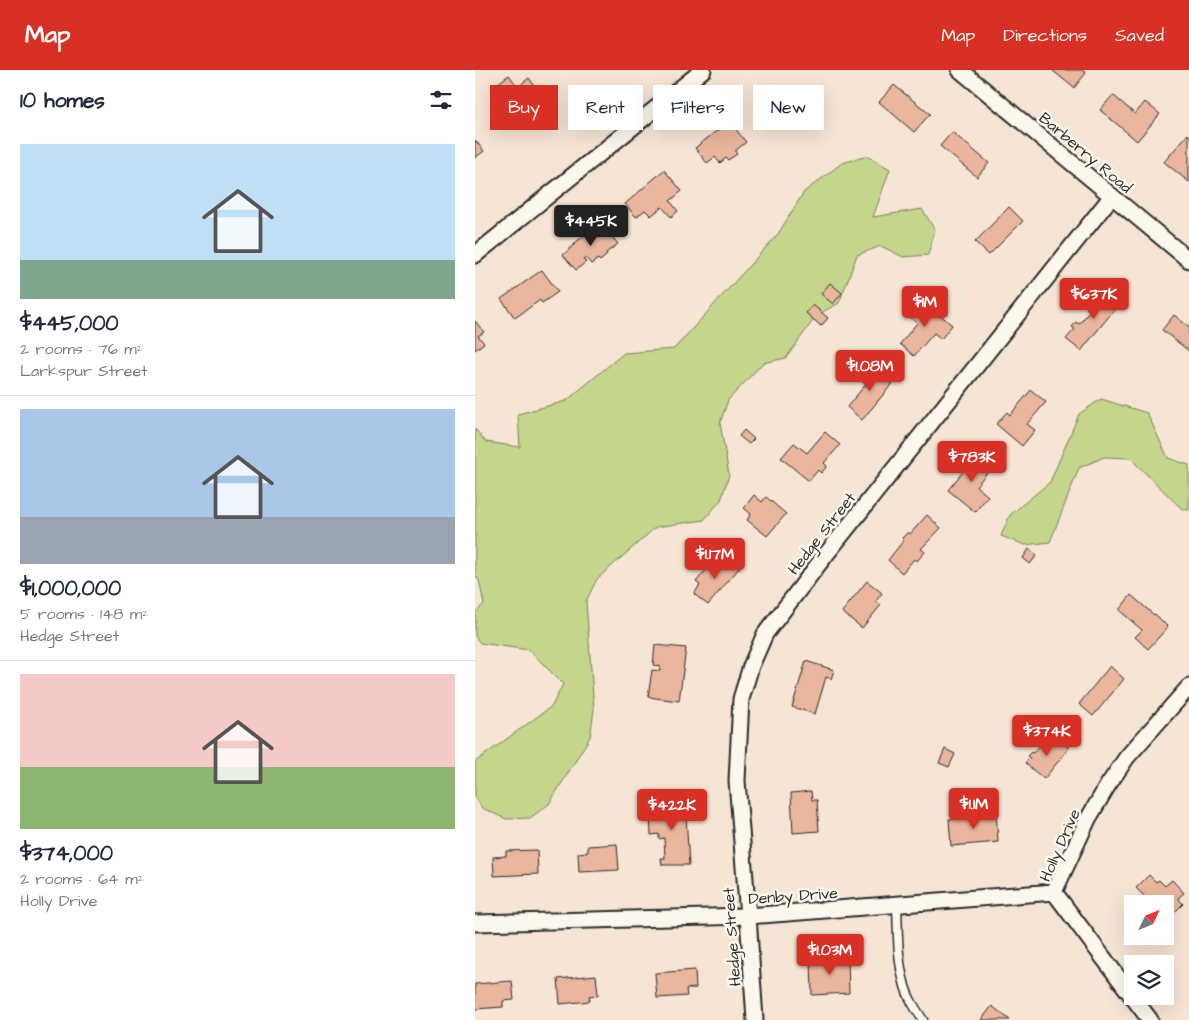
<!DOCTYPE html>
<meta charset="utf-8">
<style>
:root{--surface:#fff;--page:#f2f2f3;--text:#1f2937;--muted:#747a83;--line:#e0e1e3;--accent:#d93025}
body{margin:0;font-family:"Architects Daughter",sans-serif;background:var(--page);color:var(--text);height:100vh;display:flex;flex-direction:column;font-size:19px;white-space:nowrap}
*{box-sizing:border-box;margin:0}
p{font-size:16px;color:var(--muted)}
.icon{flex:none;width:28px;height:28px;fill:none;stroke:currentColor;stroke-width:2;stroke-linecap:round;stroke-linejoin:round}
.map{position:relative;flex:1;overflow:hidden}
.sheet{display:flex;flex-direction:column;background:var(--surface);width:475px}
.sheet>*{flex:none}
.guide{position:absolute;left:15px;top:15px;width:475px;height:45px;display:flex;gap:10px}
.needle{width:32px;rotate:47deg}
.tools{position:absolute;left:649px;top:825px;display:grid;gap:10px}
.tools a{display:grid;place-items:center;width:50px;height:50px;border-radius:0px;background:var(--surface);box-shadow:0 5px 20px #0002;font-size:25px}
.price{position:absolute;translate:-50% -42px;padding:0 11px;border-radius:5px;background:var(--accent);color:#fff;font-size:16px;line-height:32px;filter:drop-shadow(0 1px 2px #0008)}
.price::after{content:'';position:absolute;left:50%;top:30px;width:15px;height:11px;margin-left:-8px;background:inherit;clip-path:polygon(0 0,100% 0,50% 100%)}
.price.selected{background:#222;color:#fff}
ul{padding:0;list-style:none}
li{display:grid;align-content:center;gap:10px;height:265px;padding:0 20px}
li+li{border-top:1px solid var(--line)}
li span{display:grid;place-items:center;height:155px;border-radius:0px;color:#555}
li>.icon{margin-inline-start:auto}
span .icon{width:90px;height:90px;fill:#fffc;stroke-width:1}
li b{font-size:21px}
h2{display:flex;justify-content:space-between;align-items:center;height:60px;padding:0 20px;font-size:21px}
.pill{padding:0 18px;border-radius:0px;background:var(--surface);box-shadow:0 5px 20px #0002;font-size:18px;line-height:45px}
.pill.selected{background:var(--accent);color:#fff}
header{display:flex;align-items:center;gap:30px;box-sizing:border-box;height:70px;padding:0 25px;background:var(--accent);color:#fff}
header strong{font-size:24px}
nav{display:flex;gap:28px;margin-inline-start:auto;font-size:18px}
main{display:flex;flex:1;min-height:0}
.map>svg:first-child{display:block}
.green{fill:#c4d68b;stroke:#78805b}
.building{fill:#eab69d;stroke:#2b2b2b}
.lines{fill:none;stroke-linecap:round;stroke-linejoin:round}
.service-casing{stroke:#2b2b2b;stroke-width:11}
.minor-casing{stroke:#2b2b2b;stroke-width:19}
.service{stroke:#fbf7ec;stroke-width:8}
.minor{stroke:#fbf7ec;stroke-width:15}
.labels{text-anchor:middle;stroke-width:5;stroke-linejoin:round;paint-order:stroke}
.street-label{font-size:16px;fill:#2b2b2b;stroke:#fbf7ec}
</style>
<header>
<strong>Map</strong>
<nav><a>Map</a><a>Directions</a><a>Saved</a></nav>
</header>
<main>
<section class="sheet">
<h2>10 homes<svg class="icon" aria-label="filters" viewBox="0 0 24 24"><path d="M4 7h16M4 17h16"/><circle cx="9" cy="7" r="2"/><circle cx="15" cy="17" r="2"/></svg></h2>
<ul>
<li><span style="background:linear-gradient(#bfe0f5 75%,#7fa58c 0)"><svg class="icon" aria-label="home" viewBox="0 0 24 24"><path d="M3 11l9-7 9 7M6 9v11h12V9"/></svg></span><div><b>$445,000</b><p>2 rooms · 76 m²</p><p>Larkspur Street</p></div></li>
<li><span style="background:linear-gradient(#a9c7e8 70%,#9aa5b1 0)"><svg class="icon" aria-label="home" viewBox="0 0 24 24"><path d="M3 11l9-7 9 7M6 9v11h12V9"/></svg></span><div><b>$1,000,000</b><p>5 rooms · 148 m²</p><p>Hedge Street</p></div></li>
<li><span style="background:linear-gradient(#f6c9c9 60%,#8fb573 0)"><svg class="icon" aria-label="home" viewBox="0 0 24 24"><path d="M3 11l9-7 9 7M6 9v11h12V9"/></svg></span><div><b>$374,000</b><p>2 rooms · 64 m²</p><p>Holly Drive</p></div></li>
</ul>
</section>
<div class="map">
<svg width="714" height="950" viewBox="0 0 714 950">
<rect width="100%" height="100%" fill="#f6e4d4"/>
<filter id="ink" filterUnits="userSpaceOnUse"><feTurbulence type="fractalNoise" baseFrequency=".02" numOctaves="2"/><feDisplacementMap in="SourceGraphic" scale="10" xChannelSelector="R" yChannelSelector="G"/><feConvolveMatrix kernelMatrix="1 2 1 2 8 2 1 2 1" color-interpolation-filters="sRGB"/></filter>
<g filter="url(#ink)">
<path class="green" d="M392,86L415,99L398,147L447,139L460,160L453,185L428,187L406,176L382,185L364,233L342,245L311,288L288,293L253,330L245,353L254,405L246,430L229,450L181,457L122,509L111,531L119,640L115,667L74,734L55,748L31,749L7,738L0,726V692L77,636L88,614L54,580L5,573L0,566V543L9,534L4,510L0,505V359L11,372L45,377L43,344L91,331L149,283L199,279L303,164L329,122L367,93Z
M626,329L672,343L693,388L714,395V440L707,439L655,388L629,387L604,398L575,472L550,475L526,466L535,445L575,412L604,344Z"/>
<path class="building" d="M577,0H607L611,3L599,18Z
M34,5L43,17L54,8L71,32L36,58L25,41L33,35L19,16Z
M419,15L455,44L439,62L404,32Z
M638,25L660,44L670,32L685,44L662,71L625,40Z
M254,51L271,72L260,81L262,84L253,90L251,88L245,93L240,87L232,93L220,78Z
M477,62L514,93L502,107L465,76Z
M713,64L714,65V112L689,92Z
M0,70L9,81L0,88Z
M189,100L207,121L195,131L203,141L196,147L187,137L176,146L170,140L161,147L150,134Z
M534,137L548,151L514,185L500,172Z
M125,152L143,174L131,183L132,185L125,191L123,189L116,194L111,188L108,190L111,192L101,200L88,185L100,174V173Z
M67,200L83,222L67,233L65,230L40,248L26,229Z
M355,213L367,223L358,234L346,224Z
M633,219L647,230L606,281L591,269L600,259L597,257L601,252L604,254Z
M448,230L477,255L466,269L459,263L439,286L425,274L442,253L434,246Z
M338,235L353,248L346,256L331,243Z
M699,245L714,257V281L687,260Z
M0,251L9,262L3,266L9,273L0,280Z
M396,295L418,313L387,350L372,337L391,314L384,309Z
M556,320L571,332L552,354L560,360L547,376L521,354L532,342L535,345Z
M269,360L279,369L274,374L264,366Z
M350,362L365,375L349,393L352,396L346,403L343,400L334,411L306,388L319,373L332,383Z
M504,382L519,394L501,416L513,426L500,442L473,420Z
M279,425L287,432L291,427L311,444L292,466L272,450L276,444L269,438Z
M452,445L466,458L446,479L450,482L442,491L439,489L427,503L413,490L429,470L427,468L433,462L435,464Z
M554,479L562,485L555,494L548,488Z
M255,489L265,497L233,535L219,524L225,515L221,512L239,490L248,497Z
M392,511L407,523L401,531L406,535L387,558L367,542Z
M656,525L679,545L680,544L693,557L673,579L660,567L667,560L644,540Z
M180,575L211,578L204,631L173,627L177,600L185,601V596L178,595Z
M331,591L359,600L356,609L351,607L340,644L317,637Z
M635,596L649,609L618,646L604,634Z
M580,667L594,678L569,709L550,693L555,688L552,686L556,682L558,683L569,671L573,674Z
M470,679L480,684L474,697L464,693Z
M336,721L337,730H342L344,761L318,763L316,723Z
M210,729L214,795H187L186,788H190L189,768L184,769V764L176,765L175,742L187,741L186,730Z
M521,741L523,772L476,776L474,749L505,747L504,742Z
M142,774L144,800L104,802L103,783L113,782V776Z
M62,780L63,804L19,806L18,787L31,786V781Z
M674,805L681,812L684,810L690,816L697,810L709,823L703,828L708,834L691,851L690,850V834H677L661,818Z
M373,888L374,923L337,925L336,889Z
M220,900L221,918L211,919L212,926L182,928L180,903Z
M121,905L123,925L114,926L115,931L85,934L83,909Z
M37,911L39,930L28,931V937L0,939V914Z
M517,936L535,950H506Z"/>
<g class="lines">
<defs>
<path id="service" d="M422,834C423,860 422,887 429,912C432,926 440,938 448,950"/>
<path id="minor" d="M485,0L714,190
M0,185L228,0
M0,853L273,846L579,822
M280,950L273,846L262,711L266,629L276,596L290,564L349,487L637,126
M675,950L579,822L613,749L633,715L652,687L714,617"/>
</defs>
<use href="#service" class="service-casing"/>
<use href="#minor" class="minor-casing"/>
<use href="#service" class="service"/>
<use href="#minor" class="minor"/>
</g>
</g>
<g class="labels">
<g class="street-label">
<text transform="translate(611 82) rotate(40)" y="6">Barberry Road</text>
<text transform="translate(346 463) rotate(-52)" y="6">Hedge Street</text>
<text transform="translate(584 775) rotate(-66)" y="6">Holly Drive</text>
<text transform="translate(318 825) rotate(-4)" y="6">Denby Drive</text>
<text transform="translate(256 867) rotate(-94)" y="6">Hedge Street</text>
</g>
</g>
</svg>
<div class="tools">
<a><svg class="needle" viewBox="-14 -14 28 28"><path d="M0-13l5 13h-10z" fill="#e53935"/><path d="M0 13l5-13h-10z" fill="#747a83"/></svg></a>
<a><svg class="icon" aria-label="layers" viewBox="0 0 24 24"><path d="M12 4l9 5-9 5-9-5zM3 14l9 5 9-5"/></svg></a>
</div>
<b class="price selected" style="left:116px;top:177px">$445K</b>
<b class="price" style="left:619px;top:250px">$637K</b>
<b class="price" style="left:450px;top:258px">$1M</b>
<b class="price" style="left:395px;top:322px">$1.08M</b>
<b class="price" style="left:497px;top:413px">$783K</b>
<b class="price" style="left:240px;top:510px">$1.17M</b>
<b class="price" style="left:572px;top:687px">$374K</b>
<b class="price" style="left:499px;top:760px">$1.1M</b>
<b class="price" style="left:197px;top:761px">$422K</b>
<b class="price" style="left:355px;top:906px">$1.03M</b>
<div class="guide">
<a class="pill selected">Buy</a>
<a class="pill">Rent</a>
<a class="pill">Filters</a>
<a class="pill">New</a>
</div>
</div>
</main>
